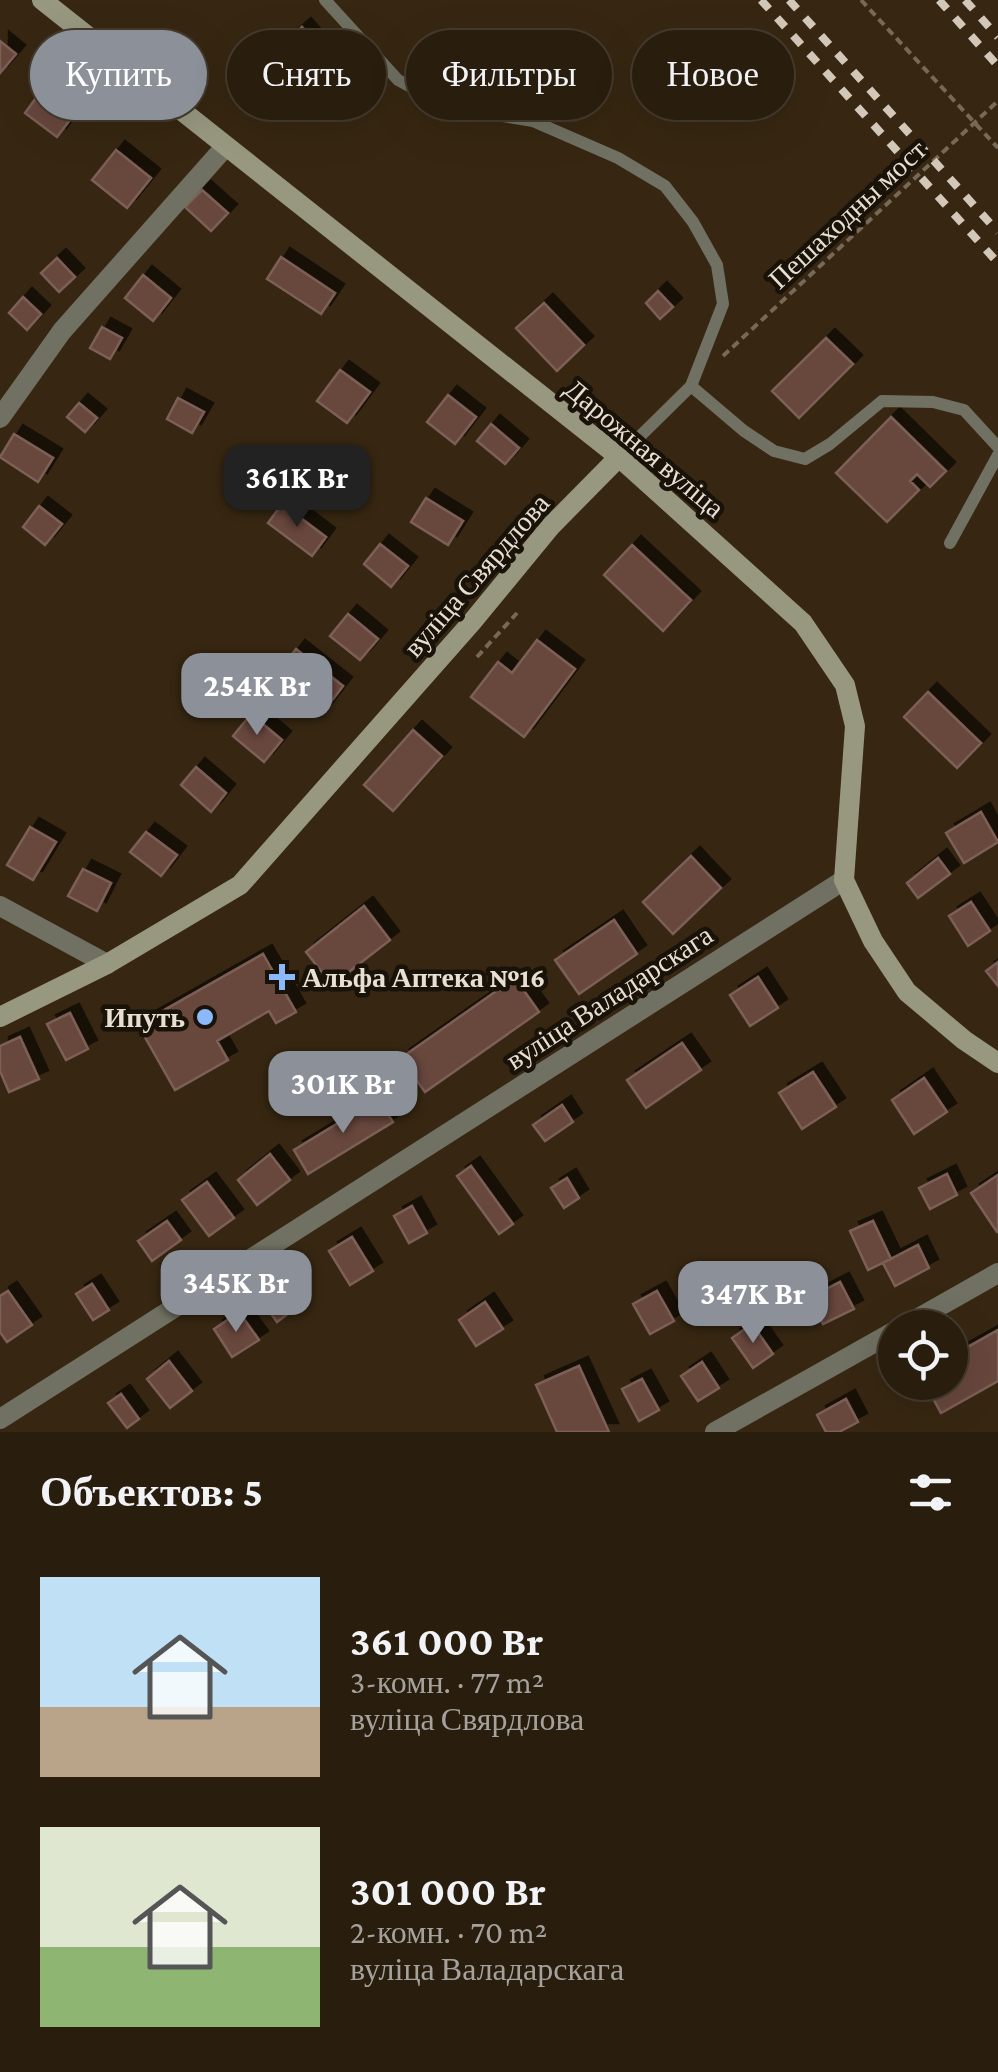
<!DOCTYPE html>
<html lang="ru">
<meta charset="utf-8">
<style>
:root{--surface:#291d0e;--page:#352a1c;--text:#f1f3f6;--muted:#a5a29e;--line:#453b2e;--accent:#8c9099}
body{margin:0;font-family:"Crimson Pro",serif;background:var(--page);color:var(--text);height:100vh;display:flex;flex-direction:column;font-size:38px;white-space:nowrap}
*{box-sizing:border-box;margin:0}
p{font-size:32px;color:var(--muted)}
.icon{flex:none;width:55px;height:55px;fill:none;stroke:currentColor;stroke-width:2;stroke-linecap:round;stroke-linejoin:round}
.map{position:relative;height:1432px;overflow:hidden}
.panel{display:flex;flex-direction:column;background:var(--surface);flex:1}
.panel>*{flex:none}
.banner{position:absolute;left:30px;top:30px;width:940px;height:90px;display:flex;gap:20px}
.fabs{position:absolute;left:878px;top:1310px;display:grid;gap:20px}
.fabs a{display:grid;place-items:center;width:90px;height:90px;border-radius:50%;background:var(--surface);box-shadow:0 10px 40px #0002,0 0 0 2px var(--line);font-size:50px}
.price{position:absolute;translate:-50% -85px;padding:0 22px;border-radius:20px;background:var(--accent);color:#fff;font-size:32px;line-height:65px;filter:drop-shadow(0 2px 5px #0008)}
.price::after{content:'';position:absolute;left:50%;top:60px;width:30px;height:22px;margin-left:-15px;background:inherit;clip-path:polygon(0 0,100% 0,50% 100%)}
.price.current{background:#222;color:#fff}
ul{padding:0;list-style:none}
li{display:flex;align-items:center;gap:30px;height:250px;padding:0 40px}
li span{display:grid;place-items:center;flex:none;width:280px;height:200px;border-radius:0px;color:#555}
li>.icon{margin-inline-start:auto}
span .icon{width:120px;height:120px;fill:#fffc;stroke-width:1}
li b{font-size:42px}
h2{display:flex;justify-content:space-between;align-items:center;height:120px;padding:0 40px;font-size:42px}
.tag{padding:0 35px;border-radius:45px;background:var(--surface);box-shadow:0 10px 40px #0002,0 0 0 2px var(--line);font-size:35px;line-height:90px}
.tag.current{background:var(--accent);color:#fff}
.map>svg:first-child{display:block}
.building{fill:#67473d;stroke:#7c5f56;stroke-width:2.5;filter:url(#shadow)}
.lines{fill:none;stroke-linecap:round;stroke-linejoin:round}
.path{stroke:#776957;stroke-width:4;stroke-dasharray:8 5;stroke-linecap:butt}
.lane{stroke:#707162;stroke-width:12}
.street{stroke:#707162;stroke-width:20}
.secondary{stroke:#989881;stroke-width:20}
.rail{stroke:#d2c7b9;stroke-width:8;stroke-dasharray:12 12;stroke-linecap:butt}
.poi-dot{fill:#8cb9fc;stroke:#191209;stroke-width:4}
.labels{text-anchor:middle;stroke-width:9;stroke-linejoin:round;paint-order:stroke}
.street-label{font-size:28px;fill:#e8ded1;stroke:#191209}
.poi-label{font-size:28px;font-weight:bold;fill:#e8ded1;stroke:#191209;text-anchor:start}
</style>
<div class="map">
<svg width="998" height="1432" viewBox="0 0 998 1432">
<defs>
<filter id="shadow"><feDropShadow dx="9" dy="-9" stdDeviation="0" flood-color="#0009"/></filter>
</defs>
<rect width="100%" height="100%" fill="#372712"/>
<path class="building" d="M302,27L320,48L287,78L269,56Z
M0,41L16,54L0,73Z
M315,73L334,94L322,103L304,82Z
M52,76L85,100L57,137L25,113Z
M116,150L151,178L127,208L92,180Z
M202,190L228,213L211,231L185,207Z
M281,257L335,293L321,314L267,279Z
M57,258L75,277L59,292L41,273Z
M143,275L171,298L153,321L125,298Z
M658,291L673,307L660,319L646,303Z
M23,297L41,314L27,330L9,313Z
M544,303L584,345L557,371L516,328Z
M102,327L122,338L110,359L90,348Z
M826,338L853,364L799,418L772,391Z
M340,370L370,392L347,423L317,401Z
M448,395L476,417L455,444L427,422Z
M178,398L204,412L192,433L167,419Z
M79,403L97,418L85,432L67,417Z
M891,417L946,471L930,487L917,474L910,481L919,490L887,522L836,473Z
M491,424L519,448L505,464L477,441Z
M14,434L53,458L38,482L0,457Z
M426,498L463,521L448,545L411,522Z
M282,504L326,537L312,556L268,523Z
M39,506L62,524L45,545L23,527Z
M380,544L408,566L391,587L364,564Z
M632,545L691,600L663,631L604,575Z
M348,614L378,639L360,660L330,636Z
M537,640L575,669L524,737L471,697L498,662L512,673Z
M296,649L343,686L324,711L277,674Z
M928,692L981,743L957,768L904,717Z
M251,714L282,740L264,762L233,736Z
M413,730L442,756L393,811L364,785Z
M196,767L226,793L211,812L181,785Z
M981,812L998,842L964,863L946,833Z
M30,827L56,842L33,880L7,865Z
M146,832L177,855L161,876L130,852Z
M691,856L721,888L673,934L643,902Z
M938,858L950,874L918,898L907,883Z
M83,869L111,883L97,911L68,896Z
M971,902L990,931L968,946L949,916Z
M364,906L390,940L332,985L306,952Z
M614,920L637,954L579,994L555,960Z
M263,954L296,1012L276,1023L269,1011L217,1041L228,1060L175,1090L138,1025Z
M998,962V986L986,971Z
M758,977L778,1008L750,1026L730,995Z
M515,978L539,1012L425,1092L401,1058Z
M70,1013L88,1049L66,1060L47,1024Z
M20,1037L39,1079L9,1092L0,1071V1046Z
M682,1043L701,1070L646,1108L627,1080Z
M813,1072L836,1107L802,1129L779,1093Z
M924,1078L947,1112L914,1134L892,1100Z
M378,1099L393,1122L308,1174L294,1150Z
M562,1105L573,1122L545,1141L533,1125Z
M270,1154L290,1180L257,1205L238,1180Z
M471,1166L513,1224L499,1234L457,1176Z
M947,1174L957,1195L930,1209L919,1188Z
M998,1175V1232H997L971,1193Z
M567,1178L579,1198L564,1208L551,1188Z
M207,1182L234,1218L209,1236L182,1200Z
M412,1206L427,1233L409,1243L394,1216Z
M167,1221L181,1240L152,1261L138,1241Z
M873,1221L891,1259L868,1270L850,1231Z
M352,1237L373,1271L350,1285L329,1251Z
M918,1245L929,1268L895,1286L883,1263Z
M280,1282L297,1307L277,1322L259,1297Z
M840,1282L854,1309L823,1324L809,1298Z
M92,1284L109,1310L93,1320L76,1294Z
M8,1291L32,1325L7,1342L0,1332V1296Z
M657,1291L674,1321L650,1334L633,1304Z
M485,1302L503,1329L476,1346L459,1320Z
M239,1312L259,1340L232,1357L214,1329Z
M752,1324L773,1354L753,1368L732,1338Z
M998,1330V1381L941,1413L924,1382H950V1357Z
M169,1361L192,1391L170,1408L147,1379Z
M702,1362L719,1388L698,1401L681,1376Z
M579,1366L609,1432H557L536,1385Z
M642,1379L659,1410L639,1421L622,1389Z
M121,1394L139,1419L127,1428L108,1403Z
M846,1399L858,1422L839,1432H826L817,1415Z"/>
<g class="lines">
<path class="path" d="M861,0L998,148
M723,356L998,101
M477,657L517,613"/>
<path class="lane" d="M325,0L398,80L448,107L533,121L618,158L665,186L693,222L717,265L723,304L691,386
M619,457L691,386L744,431L774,451L805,459L830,444L882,401L933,402L964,410L998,447
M950,543L998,455"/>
<path class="street" d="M0,418L62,331L225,147
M0,906L107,964
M901,1328L998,1273
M0,1419L844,880
M715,1432L895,1331"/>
<path class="secondary" d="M42,0L619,457L803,623L845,685L855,726L844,880L873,941L907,992L964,1040L998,1063
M0,1017L107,964L240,885L472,622L551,526L619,457"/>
<path class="rail" d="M761,0L998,263
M789,0L998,232
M939,0L998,66
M965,0L998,37"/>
</g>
<g class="poi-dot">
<path d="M277 962h10v10h10v10h-10v10h-10v-10h-10v-10h10z"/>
<circle cx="205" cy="1017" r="10"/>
</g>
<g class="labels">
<g class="street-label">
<text transform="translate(847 214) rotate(-43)" y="10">Пешаходны мост</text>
<text transform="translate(645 448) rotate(40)" y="10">Дарожная вуліца</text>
<text transform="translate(476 575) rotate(-49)" y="10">вуліца Свярдлова</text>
<text transform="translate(609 997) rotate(-33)" y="10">вуліца Валадарскага</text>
</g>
<g class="poi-label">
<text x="302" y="987">Альфа Аптека №16</text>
<text x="185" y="1027" text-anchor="end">Ипуть</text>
</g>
</g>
</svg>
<div class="fabs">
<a><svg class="icon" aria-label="locate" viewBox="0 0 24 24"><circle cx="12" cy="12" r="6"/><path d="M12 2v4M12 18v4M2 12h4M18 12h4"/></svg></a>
</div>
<b class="price current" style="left:297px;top:530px">361K Br</b>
<b class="price" style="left:257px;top:738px">254K Br</b>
<b class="price" style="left:343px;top:1136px">301K Br</b>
<b class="price" style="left:236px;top:1335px">345K Br</b>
<b class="price" style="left:753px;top:1346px">347K Br</b>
<div class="banner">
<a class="tag current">Купить</a>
<a class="tag">Снять</a>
<a class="tag">Фильтры</a>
<a class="tag">Новое</a>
</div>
</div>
<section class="panel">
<h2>Объектов: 5<svg class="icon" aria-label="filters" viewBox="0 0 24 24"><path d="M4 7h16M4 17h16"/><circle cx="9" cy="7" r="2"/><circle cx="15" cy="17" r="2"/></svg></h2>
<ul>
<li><span style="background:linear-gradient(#bfe0f5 65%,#b9a48a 0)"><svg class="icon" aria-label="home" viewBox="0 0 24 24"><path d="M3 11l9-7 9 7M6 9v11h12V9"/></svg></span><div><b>361 000 Br</b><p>3-комн. · 77 m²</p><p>вуліца Свярдлова</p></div></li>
<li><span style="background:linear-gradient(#dfe7d0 60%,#8fb573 0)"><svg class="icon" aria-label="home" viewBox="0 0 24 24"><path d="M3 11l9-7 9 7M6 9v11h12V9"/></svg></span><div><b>301 000 Br</b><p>2-комн. · 70 m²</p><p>вуліца Валадарскага</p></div></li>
</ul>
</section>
